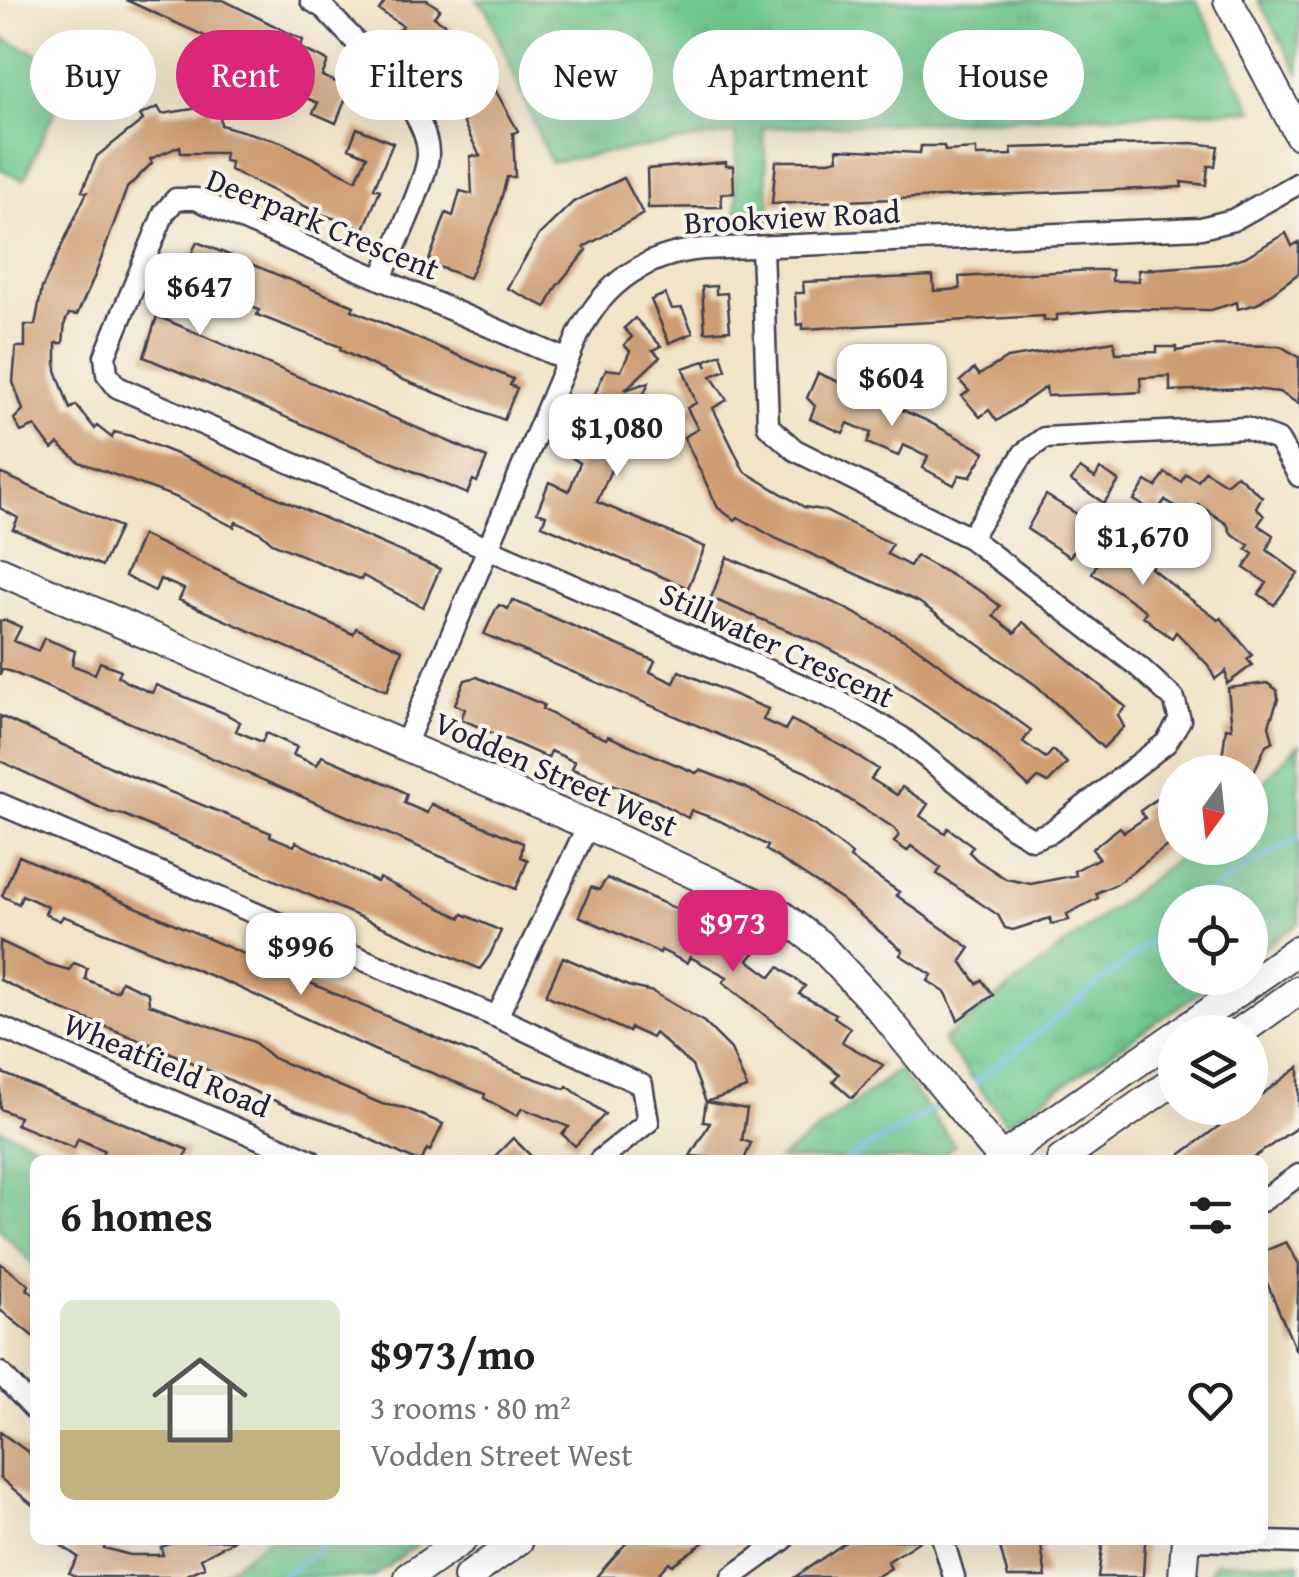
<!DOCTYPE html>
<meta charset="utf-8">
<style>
:root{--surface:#fff;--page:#f2f2f2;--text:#202124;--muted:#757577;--accent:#db2777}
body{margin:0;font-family:"Gentium Book Plus",serif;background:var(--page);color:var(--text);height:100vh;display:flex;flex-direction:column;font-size:38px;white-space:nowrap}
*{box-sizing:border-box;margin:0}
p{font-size:32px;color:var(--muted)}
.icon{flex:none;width:55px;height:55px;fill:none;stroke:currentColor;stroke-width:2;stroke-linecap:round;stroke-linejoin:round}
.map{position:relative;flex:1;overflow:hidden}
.side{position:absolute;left:30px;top:1155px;width:1238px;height:390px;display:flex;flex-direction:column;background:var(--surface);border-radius:15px;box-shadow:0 10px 40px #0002}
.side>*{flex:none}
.guide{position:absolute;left:30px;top:30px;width:1240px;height:90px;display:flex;gap:20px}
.needle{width:65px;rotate:195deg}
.controls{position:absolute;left:1158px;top:755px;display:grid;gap:20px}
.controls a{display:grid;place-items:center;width:110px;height:110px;border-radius:50%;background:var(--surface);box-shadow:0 10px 40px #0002;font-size:50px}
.price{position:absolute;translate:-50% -85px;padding:0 22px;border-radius:20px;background:#fff;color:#222;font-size:32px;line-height:65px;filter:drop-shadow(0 2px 5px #0008)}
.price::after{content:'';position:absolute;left:50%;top:60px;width:30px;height:22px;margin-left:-15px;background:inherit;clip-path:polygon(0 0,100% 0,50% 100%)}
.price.selected{background:var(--accent);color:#fff}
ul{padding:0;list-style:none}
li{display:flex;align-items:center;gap:30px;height:250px;padding:0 30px}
li span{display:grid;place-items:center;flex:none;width:280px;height:200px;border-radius:15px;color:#555}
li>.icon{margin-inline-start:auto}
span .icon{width:120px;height:120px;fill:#fffc;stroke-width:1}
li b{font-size:42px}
h2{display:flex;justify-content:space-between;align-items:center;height:120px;padding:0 30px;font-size:42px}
.pill{padding:0 35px;border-radius:45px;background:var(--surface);box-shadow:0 10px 40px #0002;font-size:35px;line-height:90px}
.pill.selected{background:var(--accent);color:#fff}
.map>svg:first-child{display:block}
.grass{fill:#6fc990;stroke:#487666;stroke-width:2.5}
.park{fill:url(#park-tufts);stroke:#487666;stroke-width:2.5}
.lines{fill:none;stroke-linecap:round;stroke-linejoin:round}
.stream{stroke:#7abff0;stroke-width:5}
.building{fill:#cf9d72}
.street-casing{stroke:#413f50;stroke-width:25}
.secondary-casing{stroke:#413f50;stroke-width:32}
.street{stroke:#fff;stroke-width:20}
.secondary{stroke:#fff;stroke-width:28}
.labels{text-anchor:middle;stroke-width:8;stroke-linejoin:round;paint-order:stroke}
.street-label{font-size:32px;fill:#22223b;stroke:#f7f3e8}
</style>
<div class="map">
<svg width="1299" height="1577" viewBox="0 0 1299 1577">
<defs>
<pattern id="park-tufts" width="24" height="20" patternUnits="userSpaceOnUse" patternTransform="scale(2.5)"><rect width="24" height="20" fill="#6fc990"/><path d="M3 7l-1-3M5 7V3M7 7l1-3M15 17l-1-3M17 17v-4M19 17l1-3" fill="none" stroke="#60ac7d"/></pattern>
</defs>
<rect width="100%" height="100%" fill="#f7f3e8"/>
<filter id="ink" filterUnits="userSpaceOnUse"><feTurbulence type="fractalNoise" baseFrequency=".01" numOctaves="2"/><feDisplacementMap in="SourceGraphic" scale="20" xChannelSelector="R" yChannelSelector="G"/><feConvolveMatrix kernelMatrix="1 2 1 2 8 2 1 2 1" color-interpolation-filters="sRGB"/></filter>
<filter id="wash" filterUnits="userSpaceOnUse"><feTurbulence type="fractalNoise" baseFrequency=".0048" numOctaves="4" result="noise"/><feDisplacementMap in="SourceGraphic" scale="40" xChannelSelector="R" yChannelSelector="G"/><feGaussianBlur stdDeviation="2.25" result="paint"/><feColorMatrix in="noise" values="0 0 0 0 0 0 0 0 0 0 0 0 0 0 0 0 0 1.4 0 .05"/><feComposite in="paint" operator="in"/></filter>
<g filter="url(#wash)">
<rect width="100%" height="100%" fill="#f1e4c9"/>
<path class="grass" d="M2,38L73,69L24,180L0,169Z"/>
<path class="park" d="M477,0H1196L1253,110L763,128L771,223L737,225L735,133L550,162L487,10Z
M1258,0H1299V73Z
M1299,744V923L1250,957V902H1175V978H1221L1007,1123L942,1040L1191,848H1250V796Z
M898,1070L955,1145L935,1160H778Z
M0,1129L72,1160H35V1266L0,1230Z
M267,1540H423L373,1577H217Z
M1215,1562L1299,1563V1577H1209Z"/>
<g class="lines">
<path class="stream" d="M1201,902L1239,872L1299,837
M976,1082L1175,923
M847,1160L935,1108
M281,1577L331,1540"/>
</g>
<g id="blocks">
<path class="building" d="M126,0H223L303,40L300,48L328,61L322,76L350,88L336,123L313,113L318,103L290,91L293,84L267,73L270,66Z
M386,0H427L440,9L434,17L456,32L450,41L476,58L451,95L434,84L440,75L416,58L421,51L396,35L403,26L379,10Z
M488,77L518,131L513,133L515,177H507L497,214L469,278L428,263L446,213L453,216L460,191L472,194L470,156H480L456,108L463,103L457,99Z
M211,106L212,114L220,113L221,125L281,142L356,180L367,156L349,148L357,128L393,143L374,188L380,190L364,229L321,214L230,170L231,162L224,161L225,153H181L180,146L150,159L152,163L127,188L96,273L77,315L69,314L65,322L63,343H56V370L70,409L76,405L95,429L97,426L112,438L114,432L131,436L194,461L440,569L423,607L363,576L361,580L272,543L261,533L236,522L234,527L175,497L79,462L58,444L52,449L35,426L21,432L14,419L23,410L13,382L16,347H25V325H35L42,288L87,192L82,191L97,156L143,120L140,115L158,107L162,114Z
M1192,143L1218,146L1215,166H1208L1206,185L1181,182L1182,187L1164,188L772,204L776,161H829L838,159L837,149L920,153L921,146H944L945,151L976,149V156L1012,155L1011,148Z
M726,162V166H733L734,193L721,194L722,207L648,208L647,169Z
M624,178L643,214L584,247L587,250L556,287L546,307L507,288L539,235L573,202Z
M1286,233L1292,246L1299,242V273L1257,304L1238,309L1237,302L1211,310L1125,309L1057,315V320L1044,321V316L803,329V324L797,325L795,293H804L803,282L933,276L934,291L960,289L959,277L1094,270H1112V281H1139L1138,270L1221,264L1245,257Z
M197,242L354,306L352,310L513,379L510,385L517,388L504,420L401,379L340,350L341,347L257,315L259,310L235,300L194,290L196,284L175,275L185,254L190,257Z
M716,286V294L727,293L730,330L705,332L702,287Z
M665,294L672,309L682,308L693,333L669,343L651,300Z
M157,316L487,458L477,482L473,480L467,494L144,357Z
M635,318L661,346L653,350L660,357L625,390L649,382L597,502L705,547L688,588L542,525L546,515L537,512L549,482L569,491L580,463L568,455L582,424L592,429L602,405L592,400L606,369L621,371L630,351L624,345L632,337L624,328Z
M1114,341L1116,353L1157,352V347H1176V351L1217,345L1280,346L1299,357V404L1279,392L1245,388L1170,391V376L1140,378L1141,392L1125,393L1047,396L1046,387L997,421L989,410L980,417L962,396L969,391L960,381L974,369L979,375L1007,358Z
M721,354L726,370L711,376L727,400L713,408L744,471L804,507L823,510L892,544L887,554L910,566L916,556L982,592L1000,606L993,616L1015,633L1023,622L1126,707L1118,715L1124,727L1103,748L1037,686L919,602L777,539L738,517L735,520L718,508L684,437L698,429L687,408L696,403L683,368L704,361L707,367L706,360Z
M818,373L925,420L985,452L970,477L959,475L954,485L923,468L928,456L903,445L898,456L867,443L871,433L848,423L843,433L810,419L815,406L807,398Z
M1080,468L1095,478L1100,469L1119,481L1104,503L1071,481Z
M1205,471L1226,484L1237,475L1262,497L1256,507L1264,516L1258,525L1273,535L1267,550L1298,573L1274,605L1259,594L1267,583L1244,568L1253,554L1246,549L1249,545L1231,533L1227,524L1199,505L1194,512L1188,508L1185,512L1165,500L1156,513L1134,500L1146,481L1156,487L1165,473L1181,482L1186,474L1198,481Z
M0,473L120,527L102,566L13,529L18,518L0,508Z
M1046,495L1119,540L1117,543L1154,564L1151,568L1177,589L1218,620L1221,618L1252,655L1247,659L1252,665L1227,684L1226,671L1215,679L1208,665L1176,632L1172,638L1159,629L1143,616L1146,611L1092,573L1097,564L1074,550L1070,557L1027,529Z
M142,535L353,634L356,628L402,650L387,691L179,600L184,589L160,579L155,591L125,576Z
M727,557L839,605L913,645L1031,730L1023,742L1046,758L1053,750L1067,763L1048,783L1038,778L1029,787L978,740L888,680L822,645L711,598Z
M512,600L655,661L650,672L674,683L679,671L768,709L763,720L785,730L791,720L844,747L878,769L871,779L897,795L902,787L928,804L920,816L945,833L948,828L973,846L969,852L977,860L1006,879L1031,884L1076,875L1074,871L1099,858L1092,849L1120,827L1124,832L1145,818L1140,811L1169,790L1175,797V840L1117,884L1096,893L1098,898L1067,914L1069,920L1051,924L1050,918L1013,930L1005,928L998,915L937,874L941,868L911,846L907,851L894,842L899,835L894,828L806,772L484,634L496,609L499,605L508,609Z
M5,620L21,627L14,641L38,651L44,638L61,645L75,651L72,665L95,674L100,662L121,670L118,676L126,682L152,693L156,685L224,713L240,722L236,731L262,742L266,733L297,747L293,755L317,765L322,756L390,785L407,794L404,803L427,813L431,804L523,843L521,857L528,860L516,889L12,672L2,669L0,675V621Z
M477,677L544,705L542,709L567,722L606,739L608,736L696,773L700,770L746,788L815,826L852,854L850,858L899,892L896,895L970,948L961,961L977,984L982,980L993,995L958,1020L946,993L928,981L932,975L900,955L903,951L841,899L766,850L768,846L720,821L691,810L688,818L655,800L572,769L575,762L551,751L548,758L461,719L465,709L455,704L465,680Z
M1267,683L1277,690L1278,699L1269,725L1273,741L1266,745L1254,772H1215L1222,758L1226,728L1232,729L1228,688Z
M0,716L126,774L271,833L270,836L294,846L296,842L377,882L379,878L461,918L463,914L501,931L490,955L480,969L124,815L109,812L0,761Z
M19,856L441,1040L525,1075L565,1089L567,1086L605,1114L575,1146L562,1134L569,1127L522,1108L517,1116L484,1098L485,1094L374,1050L231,984L84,924L63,916L60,921L45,914L48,907L22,895L19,904L2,896Z
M607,878L697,918L690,931L714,944L721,930L741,941L755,952L748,960L771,977L779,967L805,986L799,994L836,1014L834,1017L850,1028L842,1042L883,1065L852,1098L833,1081L839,1074L723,982L727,977L690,957L687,963L661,950L660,953L579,916L591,887L599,890Z
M0,941L48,964L69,970L74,963L87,968L85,979L110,990L117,991L121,981L148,993L149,1004L254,1042L273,1058L382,1104L405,1108L443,1124L430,1151L427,1149L422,1160H414L340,1125L295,1110L160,1048L58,1008L0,980Z
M563,957L628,986L653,992L704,1022L731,1049L747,1088L706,1102L692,1066L655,1033L652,1038L631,1028L629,1032L546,995Z
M1299,1067V1126L1250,1160H1173Z
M0,1072L188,1150L184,1160H114L102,1155L104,1150L78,1139L74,1148L16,1124L19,1117L0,1109Z
M706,1102L747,1109L742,1140L751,1143L744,1160L690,1156L710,1123L703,1122Z
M513,1138L535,1160H491Z
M1286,1242L1299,1264L1296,1351L1262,1271V1252Z
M0,1263L29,1285L27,1289L35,1295V1338L0,1310Z
M0,1432L35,1457V1507L0,1478Z
M53,1540H108L104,1548L130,1555H163L161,1547L181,1540H235L201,1558L205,1567L182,1577H77L69,1573L78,1557Z
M629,1540H707L672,1565L669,1562L655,1577H596Z
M849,1540H921L887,1562L891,1568L876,1577H795Z
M998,1540H1040L1046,1577H1008Z
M1103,1540L1145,1541L1143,1577H1098Z"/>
</g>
</g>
<g filter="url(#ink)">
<use href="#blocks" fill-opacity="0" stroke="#413f50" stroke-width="2.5"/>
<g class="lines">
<defs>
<path id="street" d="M311,0L325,9C355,43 428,107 428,154C428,178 392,251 381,279
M567,360L196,199H176L164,213L105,356L107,374L117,387L838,701L901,737L1012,827L1032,839L1051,832L1166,743L1180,720L1174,699L1139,667L970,538L795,450L768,426L762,247
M970,538L1024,453L1044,438L1245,428L1278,440L1299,476
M405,745L579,333C605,282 646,254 703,249L1201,228L1233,220L1299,183
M0,804L497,1017L642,1085L648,1122L600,1160
M497,1017L588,825
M0,1027L310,1160
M1262,1201L1299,1175
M0,1373L35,1410
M943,1540L954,1577
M1193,1540L1299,1543
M732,1577L783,1540"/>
<path id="secondary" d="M1228,0L1299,135
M0,571L588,825L780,914L819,944L878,1007L1003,1160
M1181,1032L1299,949
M1240,1032L1299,990
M998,1160L1175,1036
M1061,1160L1175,1080
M409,1577L462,1540
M468,1577L519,1540
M1183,1577L1186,1540"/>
</defs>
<use href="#street" class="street-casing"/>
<use href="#secondary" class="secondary-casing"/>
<use href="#street" class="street"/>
<use href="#secondary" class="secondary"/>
</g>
</g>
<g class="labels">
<g class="street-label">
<text transform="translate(792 217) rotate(-3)" y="11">Brookview Road</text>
<text transform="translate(323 224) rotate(22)" y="11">Deerpark Crescent</text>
<text transform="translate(777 645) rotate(25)" y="11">Stillwater Crescent</text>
<text transform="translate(556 774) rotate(24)" y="11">Vodden Street West</text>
<text transform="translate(167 1065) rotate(23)" y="11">Wheatfield Road</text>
</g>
</g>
</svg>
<div class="controls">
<a><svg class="needle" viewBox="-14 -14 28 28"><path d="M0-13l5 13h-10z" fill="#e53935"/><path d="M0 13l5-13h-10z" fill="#757577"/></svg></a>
<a><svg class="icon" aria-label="locate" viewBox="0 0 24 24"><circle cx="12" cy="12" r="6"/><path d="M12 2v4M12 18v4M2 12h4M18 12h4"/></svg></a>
<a><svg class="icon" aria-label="layers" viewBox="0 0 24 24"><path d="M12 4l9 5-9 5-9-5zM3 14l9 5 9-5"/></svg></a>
</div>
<b class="price" style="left:200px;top:338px">$647</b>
<b class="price" style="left:892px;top:429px">$604</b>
<b class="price" style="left:617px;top:479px">$1,080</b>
<b class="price" style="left:1143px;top:588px">$1,670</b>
<b class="price selected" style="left:733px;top:975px">$973</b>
<b class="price" style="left:301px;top:998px">$996</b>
<div class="guide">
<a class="pill">Buy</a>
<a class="pill selected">Rent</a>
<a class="pill">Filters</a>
<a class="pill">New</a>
<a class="pill">Apartment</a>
<a class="pill">House</a>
</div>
<section class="side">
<h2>6 homes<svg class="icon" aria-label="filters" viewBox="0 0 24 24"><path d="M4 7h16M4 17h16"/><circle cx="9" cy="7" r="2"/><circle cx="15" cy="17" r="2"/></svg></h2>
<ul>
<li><span style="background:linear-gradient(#dfe7d0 65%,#c2b280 0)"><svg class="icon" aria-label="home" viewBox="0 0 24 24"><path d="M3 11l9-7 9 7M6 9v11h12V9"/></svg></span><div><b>$973/mo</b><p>3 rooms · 80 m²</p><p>Vodden Street West</p></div><svg class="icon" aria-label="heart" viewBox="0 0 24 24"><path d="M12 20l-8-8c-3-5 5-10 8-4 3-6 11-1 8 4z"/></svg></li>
</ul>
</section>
</div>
